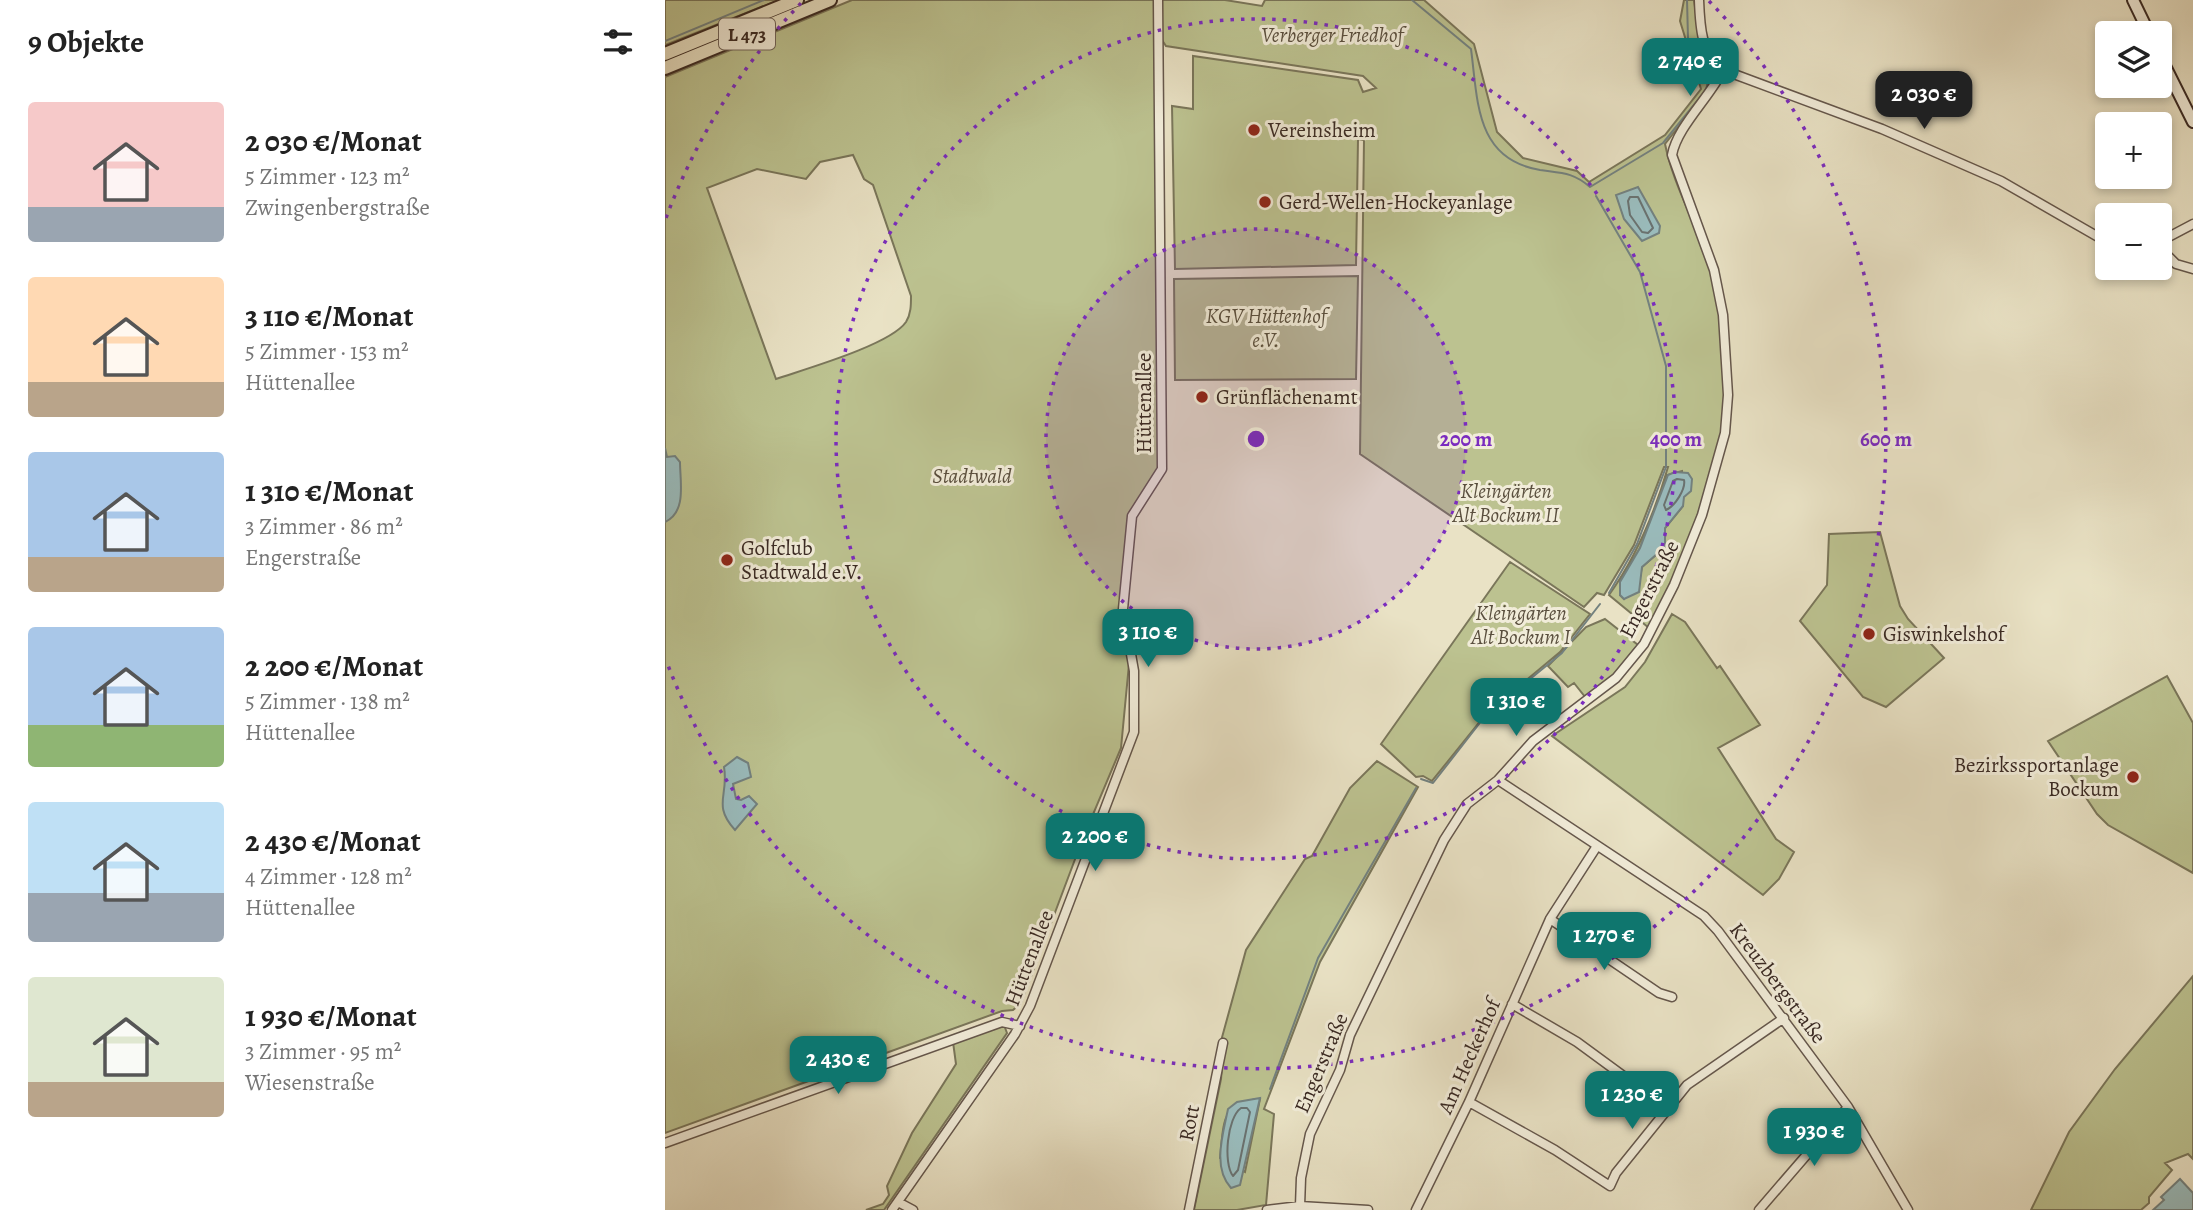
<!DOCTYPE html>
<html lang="de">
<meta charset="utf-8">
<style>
:root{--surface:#fff;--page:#f6f6f6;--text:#222;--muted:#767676;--accent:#0f766e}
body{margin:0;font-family:Alegreya,serif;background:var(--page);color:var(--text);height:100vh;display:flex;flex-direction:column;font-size:26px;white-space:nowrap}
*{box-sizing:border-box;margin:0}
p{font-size:23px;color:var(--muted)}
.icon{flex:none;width:38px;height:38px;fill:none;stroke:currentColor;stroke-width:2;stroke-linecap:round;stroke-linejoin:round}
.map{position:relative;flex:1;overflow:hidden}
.sheet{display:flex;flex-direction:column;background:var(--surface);width:665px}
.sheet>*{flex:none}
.buttons{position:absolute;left:1430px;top:21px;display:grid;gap:14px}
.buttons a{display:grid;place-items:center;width:77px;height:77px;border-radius:7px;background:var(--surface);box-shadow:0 4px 10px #0003;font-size:35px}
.price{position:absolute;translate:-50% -60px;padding:0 16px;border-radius:14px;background:var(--accent);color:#fff;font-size:23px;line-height:46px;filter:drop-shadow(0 2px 4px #0008)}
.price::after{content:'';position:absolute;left:50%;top:42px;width:21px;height:16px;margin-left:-10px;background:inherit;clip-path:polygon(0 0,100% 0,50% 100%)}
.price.active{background:#222;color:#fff}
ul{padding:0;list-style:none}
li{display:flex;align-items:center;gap:21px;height:175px;padding:0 28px}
li span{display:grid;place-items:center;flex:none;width:196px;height:140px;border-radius:7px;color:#555}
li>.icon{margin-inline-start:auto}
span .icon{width:84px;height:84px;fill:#fffc;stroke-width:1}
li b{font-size:30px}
h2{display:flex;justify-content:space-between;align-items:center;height:84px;padding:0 28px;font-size:30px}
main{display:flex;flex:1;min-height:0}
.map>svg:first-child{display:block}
.green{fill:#bcc290;stroke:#7a765a;stroke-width:2;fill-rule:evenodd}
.water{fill:#9abcbd;stroke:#73817f;stroke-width:2}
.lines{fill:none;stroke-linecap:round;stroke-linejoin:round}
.shore{stroke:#6a7270;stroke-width:2}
.stream{stroke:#73817f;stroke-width:2}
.minor-casing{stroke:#65574c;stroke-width:11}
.secondary-casing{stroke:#392923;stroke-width:14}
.primary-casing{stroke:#392923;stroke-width:16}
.minor{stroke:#f1ecd9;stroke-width:8}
.secondary{stroke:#f1ecd9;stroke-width:10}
.primary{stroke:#e9e2c5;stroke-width:12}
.ring{fill:none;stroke:#7b2cbf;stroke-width:3.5;stroke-dasharray:3.5 7}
.poi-dot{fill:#8f2418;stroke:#f1ecd9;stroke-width:2.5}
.labels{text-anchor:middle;stroke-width:6;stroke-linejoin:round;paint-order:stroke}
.shield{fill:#f1ecd9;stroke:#70645a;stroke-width:2}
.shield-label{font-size:19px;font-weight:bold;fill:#392923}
.park-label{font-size:21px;font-style:italic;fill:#5a4f3e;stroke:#f1ecd9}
.poi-label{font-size:21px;fill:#392923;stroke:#f1ecd9;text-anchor:start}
.street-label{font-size:21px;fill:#392923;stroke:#f1ecd9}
.centre{fill:#7b2cbf;stroke:#f1ecd9;stroke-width:3.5}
.ring-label{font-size:21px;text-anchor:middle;font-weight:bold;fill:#7b2cbf;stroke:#f1ecd9;stroke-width:6;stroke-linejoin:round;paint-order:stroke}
</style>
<main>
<section class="sheet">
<h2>9 Objekte<svg class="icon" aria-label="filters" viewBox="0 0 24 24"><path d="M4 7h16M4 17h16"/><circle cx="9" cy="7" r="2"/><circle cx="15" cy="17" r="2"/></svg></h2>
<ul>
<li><span style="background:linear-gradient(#f6c9c9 75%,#9aa5b1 0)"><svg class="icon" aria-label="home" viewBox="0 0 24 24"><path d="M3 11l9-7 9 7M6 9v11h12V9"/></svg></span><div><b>2 030 €/Monat</b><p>5 Zimmer · 123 m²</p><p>Zwingenbergstraße</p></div></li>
<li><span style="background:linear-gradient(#ffd9b3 75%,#b9a48a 0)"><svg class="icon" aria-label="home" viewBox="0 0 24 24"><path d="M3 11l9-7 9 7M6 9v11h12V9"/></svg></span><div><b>3 110 €/Monat</b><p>5 Zimmer · 153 m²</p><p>Hüttenallee</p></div></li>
<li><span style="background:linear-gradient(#a9c7e8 75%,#b9a48a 0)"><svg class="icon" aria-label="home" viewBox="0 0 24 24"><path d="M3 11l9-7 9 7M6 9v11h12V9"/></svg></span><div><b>1 310 €/Monat</b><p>3 Zimmer · 86 m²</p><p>Engerstraße</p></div></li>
<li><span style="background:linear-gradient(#a9c7e8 70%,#8fb573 0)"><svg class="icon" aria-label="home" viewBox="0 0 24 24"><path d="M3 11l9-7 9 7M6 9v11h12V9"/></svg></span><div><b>2 200 €/Monat</b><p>5 Zimmer · 138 m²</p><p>Hüttenallee</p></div></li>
<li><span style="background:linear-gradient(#bfe0f5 65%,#9aa5b1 0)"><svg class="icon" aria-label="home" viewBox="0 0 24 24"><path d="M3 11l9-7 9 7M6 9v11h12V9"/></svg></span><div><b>2 430 €/Monat</b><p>4 Zimmer · 128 m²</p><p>Hüttenallee</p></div></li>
<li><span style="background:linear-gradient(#dfe7d0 75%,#b9a48a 0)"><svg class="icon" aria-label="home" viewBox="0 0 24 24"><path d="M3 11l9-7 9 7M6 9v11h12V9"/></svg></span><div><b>1 930 €/Monat</b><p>3 Zimmer · 95 m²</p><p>Wiesenstraße</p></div></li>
</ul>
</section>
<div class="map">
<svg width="1528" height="1210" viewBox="0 0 1528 1210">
<rect width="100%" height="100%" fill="#e9e2c5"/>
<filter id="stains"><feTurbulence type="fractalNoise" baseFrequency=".00286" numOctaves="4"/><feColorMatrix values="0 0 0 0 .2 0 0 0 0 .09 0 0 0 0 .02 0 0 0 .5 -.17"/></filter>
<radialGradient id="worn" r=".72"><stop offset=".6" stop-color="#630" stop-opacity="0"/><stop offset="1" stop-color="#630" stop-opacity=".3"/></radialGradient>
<path class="green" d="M0,0H114L0,45Z
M187,0H489L494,474L464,513L455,613L464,664L456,748L418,838L356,1003L348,1010L337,1011L0,1133V77ZM188,155L199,179L208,185L246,296C246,305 246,314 241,322C225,345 140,369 111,379L42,188L92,169L141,179L155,162Z
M497,0H560L597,6L600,0H759L809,44L832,132L858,158L912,171L924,182L1000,135L1036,89L1015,21L1019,0H1029L1036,48L1046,67L1045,87L1000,144C1009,188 1033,226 1046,269C1060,320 1063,376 1058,428C1056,444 1049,460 1045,475C1030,527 1011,580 984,628L944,595C971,557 990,512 1003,467H999L969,545L939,595L932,593L919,607L695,454L699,140L693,139L691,265L510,269L507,106L528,109V56L693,80L698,92L711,88L698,76L501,46L497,40ZM1017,471L1018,506L1000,528V547L977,567L975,577L959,599L955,595V582L975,548L1002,475Z
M693,276L691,379L510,380L509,279Z
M1215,532L1235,606L1243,619L1279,658L1221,707L1198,697L1135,621L1162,585L1164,534Z
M845,562L925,614L895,652L821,714L767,781L758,776L751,777L716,744Z
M1007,614L1020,622L1052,668L1055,666L1095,725L1053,748L1111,839L1129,852L1114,879L1098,895L887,736L960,687L980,662Z
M940,619L973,645L948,676L921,698L909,683L903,687L883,666L921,627Z
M1502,676L1528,723V873L1443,825L1432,814L1383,741Z
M712,761L753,787L655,962L599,1109L609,1114L601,1205L572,1210H529L556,1079L559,1042L556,1041L581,950L640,859L647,856L685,788ZM595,1099L580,1172L555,1158C559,1124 555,1102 595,1099Z
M1528,976V1159L1523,1154L1500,1163L1507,1170L1484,1197V1203L1476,1210H1366L1404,1132L1450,1069Z
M339,1025L342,1033L219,1210H201L218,1204L224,1195L222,1186L247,1133L291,1064L288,1042Z"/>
<path class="water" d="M973,187L995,226L994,233L977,241L959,219L951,195Z
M0,448L2,457L10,456L15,462C15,482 22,512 0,522Z
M1010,472L1023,473L1027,479L1026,491L1019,497L1018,506L1000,528V547L977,567L974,592L959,599L955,595V582L975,548L1003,475Z
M72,757L83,763L86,777L68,784L71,799L76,800L84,796L92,804L70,830C47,805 64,795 59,767Z
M595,1098L575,1185L566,1188C547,1167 558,1134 563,1109L572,1102Z
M1515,1179L1528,1193V1210H1488L1499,1200L1496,1197Z"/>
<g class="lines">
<path class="shore" d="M965,197H973L988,228L983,233L977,232L965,215L963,201Z
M1012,479L1019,480C1021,489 1010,506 1001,510L999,505L1008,481Z
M576,1108H582L585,1112L573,1170L568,1176C558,1163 562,1118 576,1108Z"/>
<path class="stream" d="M747,0L806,49C813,101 810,159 875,170C896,173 908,172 925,187L998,143L1037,95
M1022,0L1023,38L1043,80L1041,91
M0,41L99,0
M931,196L975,272L1001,366V467L972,544L944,593
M756,779L768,783L821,715L897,653L935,604
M605,1089L653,958L751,788"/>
<defs>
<path id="minor" d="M1034,0C1035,27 1036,53 1058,70L1217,129L1336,181L1442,242
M1494,242L1528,224
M1494,247L1511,264L1528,269
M833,780L1039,916L1053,931L1183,1107L1243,1210
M885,919L994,993L1007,997
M847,1004L912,1042L1002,1108
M804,1102L890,1150L945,1186L951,1173L1022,1085L1119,1018
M0,1143L337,1022L355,1026
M233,1202L248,1210
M635,1206L636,1178L645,1134L675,1070L685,1035L779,840L802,804L833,780L868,741L951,678L979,644L1009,585L1037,515L1060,433L1063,395L1058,315L1049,270L1007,155C1012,127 1045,97 1058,70
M227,1210L350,1034L365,1006L469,732V671L458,609L467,516L497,469L493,0
M524,1210L558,1043
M602,1210L635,1206L703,1210
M751,1210L804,1102L885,919L932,846
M1094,1210L1183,1107"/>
<path id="secondary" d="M1468,0L1484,33
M1494,54L1528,122"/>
<path id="primary" d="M0,54L132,0
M0,68L165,0"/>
</defs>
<use href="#minor" class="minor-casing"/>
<use href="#secondary" class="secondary-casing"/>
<use href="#primary" class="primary-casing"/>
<use href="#minor" class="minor"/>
<use href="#secondary" class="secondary"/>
<use href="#primary" class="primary"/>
</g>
<circle cx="591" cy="439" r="210" fill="#7b2cbf" fill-opacity=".12"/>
<g class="ring">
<circle cx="591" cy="439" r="210"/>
<circle cx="591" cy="439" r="420"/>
<path d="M1 218A630 630 0 0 1 138 1M1044 1A630 630 0 1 1 1 660"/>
</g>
<g class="poi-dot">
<circle cx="589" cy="130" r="7"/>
<circle cx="600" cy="202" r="7"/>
<circle cx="537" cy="397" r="7"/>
<circle cx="62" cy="560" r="7"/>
<circle cx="1204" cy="634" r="7"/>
<circle cx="1468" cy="777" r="7"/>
</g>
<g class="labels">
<rect class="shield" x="54" y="18.5" width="56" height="31" rx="5"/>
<g class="shield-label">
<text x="82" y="41">L 473</text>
</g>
<g class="park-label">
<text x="667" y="42">Verberger Friedhof</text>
<text x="601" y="323">KGV Hüttenhof<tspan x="601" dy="24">e.V.</tspan></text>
<text x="307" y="483">Stadtwald</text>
<text x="841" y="498">Kleingärten<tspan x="841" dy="24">Alt Bockum II</tspan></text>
<text x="856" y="620">Kleingärten<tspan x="856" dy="24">Alt Bockum I</tspan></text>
</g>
<g class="poi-label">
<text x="603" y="137">Vereinsheim</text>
<text x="614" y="209">Gerd-Wellen-Hockeyanlage</text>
<text x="551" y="404">Grünflächenamt</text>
<text x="76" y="555">Golfclub<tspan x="76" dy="24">Stadtwald e.V.</tspan></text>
<text x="1218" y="641">Giswinkelshof</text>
<text x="1454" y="772" text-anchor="end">Bezirkssportanlage<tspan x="1454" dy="24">Bockum</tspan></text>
</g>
<g class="street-label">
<text transform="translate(479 403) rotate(-90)" y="7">Hüttenallee</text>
<text transform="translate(984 589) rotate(-63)" y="7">Engerstraße</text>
<text transform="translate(364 958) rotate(-69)" y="7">Hüttenallee</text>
<text transform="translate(1113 983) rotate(53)" y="7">Kreuzbergstraße</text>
<text transform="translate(804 1056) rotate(-66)" y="7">Am Heckerhof</text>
<text transform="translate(656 1063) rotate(-67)" y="7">Engerstraße</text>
<text transform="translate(524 1123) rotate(-79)" y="7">Rott</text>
</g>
</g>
<circle cx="591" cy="439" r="10" class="centre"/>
<g class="ring-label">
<text x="801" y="446">200 m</text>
<text x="1011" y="446">400 m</text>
<text x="1221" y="446">600 m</text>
</g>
<rect width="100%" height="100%" filter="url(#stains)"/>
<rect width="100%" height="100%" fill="url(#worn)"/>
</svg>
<div class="buttons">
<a><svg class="icon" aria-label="layers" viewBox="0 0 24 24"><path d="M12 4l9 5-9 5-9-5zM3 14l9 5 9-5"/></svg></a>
<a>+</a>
<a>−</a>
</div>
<b class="price" style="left:1025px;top:98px">2 740 €</b>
<b class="price active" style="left:1259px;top:131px">2 030 €</b>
<b class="price" style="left:483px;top:669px">3 110 €</b>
<b class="price" style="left:851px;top:738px">1 310 €</b>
<b class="price" style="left:430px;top:873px">2 200 €</b>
<b class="price" style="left:939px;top:972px">1 270 €</b>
<b class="price" style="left:173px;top:1096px">2 430 €</b>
<b class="price" style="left:967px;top:1131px">1 230 €</b>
<b class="price" style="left:1149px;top:1168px">1 930 €</b>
</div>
</main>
